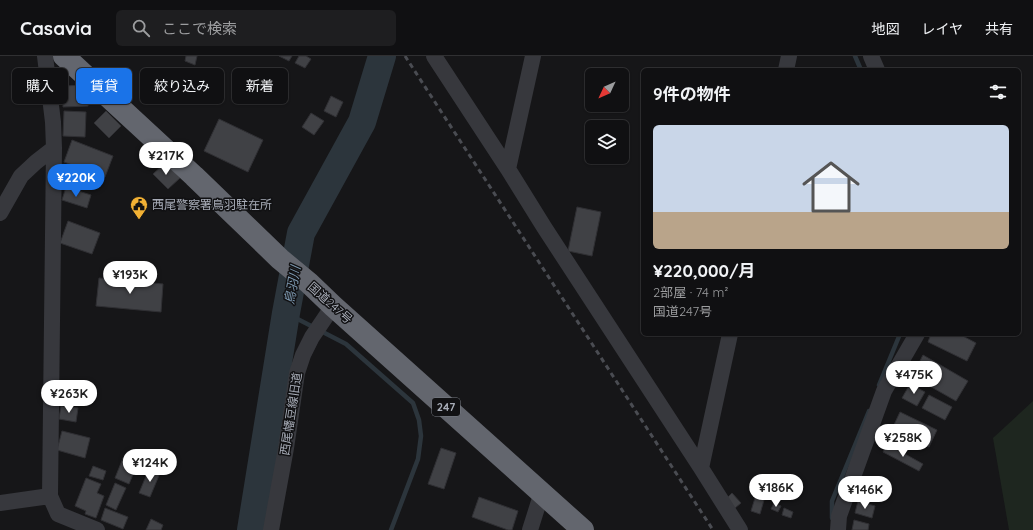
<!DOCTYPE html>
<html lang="ja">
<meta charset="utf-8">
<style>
:root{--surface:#101012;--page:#1e1e20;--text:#f1f3f6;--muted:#9c9d9f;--line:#303032;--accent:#1a73e8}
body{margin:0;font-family:Quicksand,"Noto Sans JP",sans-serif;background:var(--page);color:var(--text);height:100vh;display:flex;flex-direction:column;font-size:15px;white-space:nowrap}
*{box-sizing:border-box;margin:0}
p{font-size:13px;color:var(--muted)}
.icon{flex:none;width:22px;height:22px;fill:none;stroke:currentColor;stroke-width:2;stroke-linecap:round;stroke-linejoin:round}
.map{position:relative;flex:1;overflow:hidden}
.drawer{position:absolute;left:641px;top:12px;width:380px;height:268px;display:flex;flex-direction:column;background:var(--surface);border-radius:6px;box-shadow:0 1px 3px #0004,0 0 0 1px var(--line)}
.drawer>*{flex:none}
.top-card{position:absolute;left:12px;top:12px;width:380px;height:36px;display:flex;gap:8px}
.needle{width:26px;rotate:226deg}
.buttons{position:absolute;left:585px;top:12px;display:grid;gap:8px}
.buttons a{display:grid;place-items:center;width:44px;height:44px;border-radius:6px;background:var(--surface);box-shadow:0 1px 3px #0004,0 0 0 1px var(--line);font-size:20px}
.price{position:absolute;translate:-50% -34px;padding:0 9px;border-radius:14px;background:#fff;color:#222;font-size:13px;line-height:26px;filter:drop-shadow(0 1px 2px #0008)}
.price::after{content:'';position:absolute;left:50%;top:24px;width:12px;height:9px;margin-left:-6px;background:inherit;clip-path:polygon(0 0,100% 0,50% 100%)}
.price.selected{background:var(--accent);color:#fff}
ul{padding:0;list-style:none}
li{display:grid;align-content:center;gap:8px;height:212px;padding:0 12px}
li+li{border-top:1px solid var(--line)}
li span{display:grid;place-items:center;height:124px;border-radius:6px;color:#555}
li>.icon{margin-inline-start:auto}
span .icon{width:72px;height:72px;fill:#fffc;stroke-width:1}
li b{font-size:17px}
h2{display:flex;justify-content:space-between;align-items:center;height:48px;padding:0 12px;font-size:17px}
.chip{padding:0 14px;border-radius:6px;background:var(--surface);box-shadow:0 1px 3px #0004,0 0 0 1px var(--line);font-size:14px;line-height:36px}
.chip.selected{background:var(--accent);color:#fff}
header{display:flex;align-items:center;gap:24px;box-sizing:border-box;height:56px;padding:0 20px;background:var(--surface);border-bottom:1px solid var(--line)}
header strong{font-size:19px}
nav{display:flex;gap:22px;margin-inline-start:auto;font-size:14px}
.search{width:280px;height:36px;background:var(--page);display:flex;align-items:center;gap:10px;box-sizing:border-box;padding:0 14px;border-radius:6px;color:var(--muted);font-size:15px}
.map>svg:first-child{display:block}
.green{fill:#1e261f}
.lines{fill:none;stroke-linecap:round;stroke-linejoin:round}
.stream{stroke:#2c353c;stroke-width:4.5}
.river{stroke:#2c353c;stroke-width:28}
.building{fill:#404145;stroke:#303034}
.street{stroke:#37383d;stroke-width:16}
.highway{stroke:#63666e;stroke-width:22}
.rail{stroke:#4a4c52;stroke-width:3;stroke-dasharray:5 4;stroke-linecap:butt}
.labels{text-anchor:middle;stroke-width:3;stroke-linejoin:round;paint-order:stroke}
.shield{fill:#111113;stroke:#7b7e86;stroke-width:1}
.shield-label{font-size:11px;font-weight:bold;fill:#a8adb8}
.poi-label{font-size:12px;fill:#a8adb8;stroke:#111113;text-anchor:start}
.street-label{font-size:12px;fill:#a8adb8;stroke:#111113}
.water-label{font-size:13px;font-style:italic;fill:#7f9bb3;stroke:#111113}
</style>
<header>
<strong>Casavia</strong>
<div class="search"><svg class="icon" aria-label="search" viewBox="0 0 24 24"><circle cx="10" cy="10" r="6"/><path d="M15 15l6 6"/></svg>ここで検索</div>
<nav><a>地図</a><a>レイヤ</a><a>共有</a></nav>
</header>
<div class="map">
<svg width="1033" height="474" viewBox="0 0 1033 474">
<rect width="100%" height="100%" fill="#161618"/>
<path class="green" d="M1033,345V474H1009L993,382Z"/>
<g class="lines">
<path class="stream" d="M855,0L861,14
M286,257L346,288L413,347L419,364L421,380L418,403L391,474
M879,329L900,278
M832,462V445L869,355"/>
<path class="river" d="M251,474L286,257L301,177L362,66L382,0"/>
</g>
<path class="building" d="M186,0H197L195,9L185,5Z
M279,0H292L289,5Z
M299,0H306L311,3L305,12L295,7Z
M186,16L204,22L200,34L182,28Z
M87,29L88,50L63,51V30Z
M331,40L343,46L336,61L324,55Z
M64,55L86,56L85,81L63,80Z
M106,55L121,70L109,82L94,67Z
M311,57L324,65L314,79L302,71Z
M219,63L263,84L248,116L204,95Z
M72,84L113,100L105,121L64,106Z
M165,107L180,122L168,133L153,118Z
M66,131L91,139L87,152L62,144Z
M577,151L601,156L592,200L568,195Z
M68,165L100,177L92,198L60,187Z
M99,222L163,228L161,256L96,250Z
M931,278H959L976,287L967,305L928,286Z
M923,299L968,325L956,345L912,320Z
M910,328L925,336L917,350L902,342Z
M929,339L952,351L945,364L922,352Z
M61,350L78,352L76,366L59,363Z
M900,356L937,374L929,391L892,373Z
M62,375L90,382L85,402L57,394Z
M887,388L923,408L919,415L883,396Z
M441,392L456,397L444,433L428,428Z
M123,402L137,409L129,428L115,422Z
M93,410L106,415L103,424L89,420Z
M149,413L160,417L150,441L139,437Z
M86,422L101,428L97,437L104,440L96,462L85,458L86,455L75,450Z
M115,427L126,432L116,454L106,449Z
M732,437L741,447L735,452L726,443Z
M479,441L518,455L512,474H508L472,461Z
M755,442L764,444L760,458L751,455Z
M858,445L875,450L872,462L855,457Z
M774,447L781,450L778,456L771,453Z
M105,452L128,461L123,473L101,464Z
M784,452L793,456L791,462L782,459Z
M151,463L163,469L161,474H146Z
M854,464L869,468L868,474H852Z"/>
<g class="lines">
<path class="street" d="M45,0L53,66L54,92L50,440L58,458L97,474
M434,0L508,113L544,171L701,412L740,474
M871,0L877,14
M786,14L789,0
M508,113L533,0
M0,157L21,120L36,106L54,92
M701,412L730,278
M0,447L50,440
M271,474L286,392L297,317L303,299L312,281L333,250
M530,474L542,436
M838,474L839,460L884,335L917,278"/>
<path class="highway" d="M64,0L194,120L280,203L309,227L333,250L583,474"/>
<path class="rail" d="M405,0L713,474"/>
</g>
<defs>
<symbol id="civic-pin" viewBox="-11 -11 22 30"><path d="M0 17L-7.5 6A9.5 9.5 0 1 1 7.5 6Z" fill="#f2b134" stroke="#111113"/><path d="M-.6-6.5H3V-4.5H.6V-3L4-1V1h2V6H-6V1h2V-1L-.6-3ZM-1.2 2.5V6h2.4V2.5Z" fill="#111"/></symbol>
</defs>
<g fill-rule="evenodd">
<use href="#civic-pin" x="129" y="139" width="20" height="27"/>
</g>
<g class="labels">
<rect class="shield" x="432" y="342" width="28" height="18" rx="3"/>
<g class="shield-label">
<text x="446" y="355">247</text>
</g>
<g class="poi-label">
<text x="152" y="153">西尾警察署鳥羽駐在所</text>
</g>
<g class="street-label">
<text transform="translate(330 247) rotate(42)" y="4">国道247号</text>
<text transform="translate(291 358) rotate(-81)" y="4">西尾幡豆線旧道</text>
</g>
<g class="water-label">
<text transform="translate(292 229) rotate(-80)" y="5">鳥羽川</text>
</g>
</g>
</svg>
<div class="buttons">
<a><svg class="needle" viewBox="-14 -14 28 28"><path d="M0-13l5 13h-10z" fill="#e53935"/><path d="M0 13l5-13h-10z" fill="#9c9d9f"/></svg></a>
<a><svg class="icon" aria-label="layers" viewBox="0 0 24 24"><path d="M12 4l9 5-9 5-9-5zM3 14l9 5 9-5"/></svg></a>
</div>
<b class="price" style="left:166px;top:120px">¥217K</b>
<b class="price selected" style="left:76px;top:142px">¥220K</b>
<b class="price" style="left:130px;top:239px">¥193K</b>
<b class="price" style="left:914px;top:339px">¥475K</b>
<b class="price" style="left:69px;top:358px">¥263K</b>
<b class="price" style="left:903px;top:402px">¥258K</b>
<b class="price" style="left:150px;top:427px">¥124K</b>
<b class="price" style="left:776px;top:452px">¥186K</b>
<b class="price" style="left:865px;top:454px">¥146K</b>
<div class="top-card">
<a class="chip">購入</a>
<a class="chip selected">賃貸</a>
<a class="chip">絞り込み</a>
<a class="chip">新着</a>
</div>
<section class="drawer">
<h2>9件の物件<svg class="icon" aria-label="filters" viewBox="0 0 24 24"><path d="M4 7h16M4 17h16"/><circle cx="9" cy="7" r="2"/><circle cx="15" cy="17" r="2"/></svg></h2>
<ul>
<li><span style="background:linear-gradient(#c9d6e8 70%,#b9a48a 0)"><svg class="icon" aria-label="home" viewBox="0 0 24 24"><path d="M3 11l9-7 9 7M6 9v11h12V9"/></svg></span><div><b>¥220,000/月</b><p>2部屋 · 74 m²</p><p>国道247号</p></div></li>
</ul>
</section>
</div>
